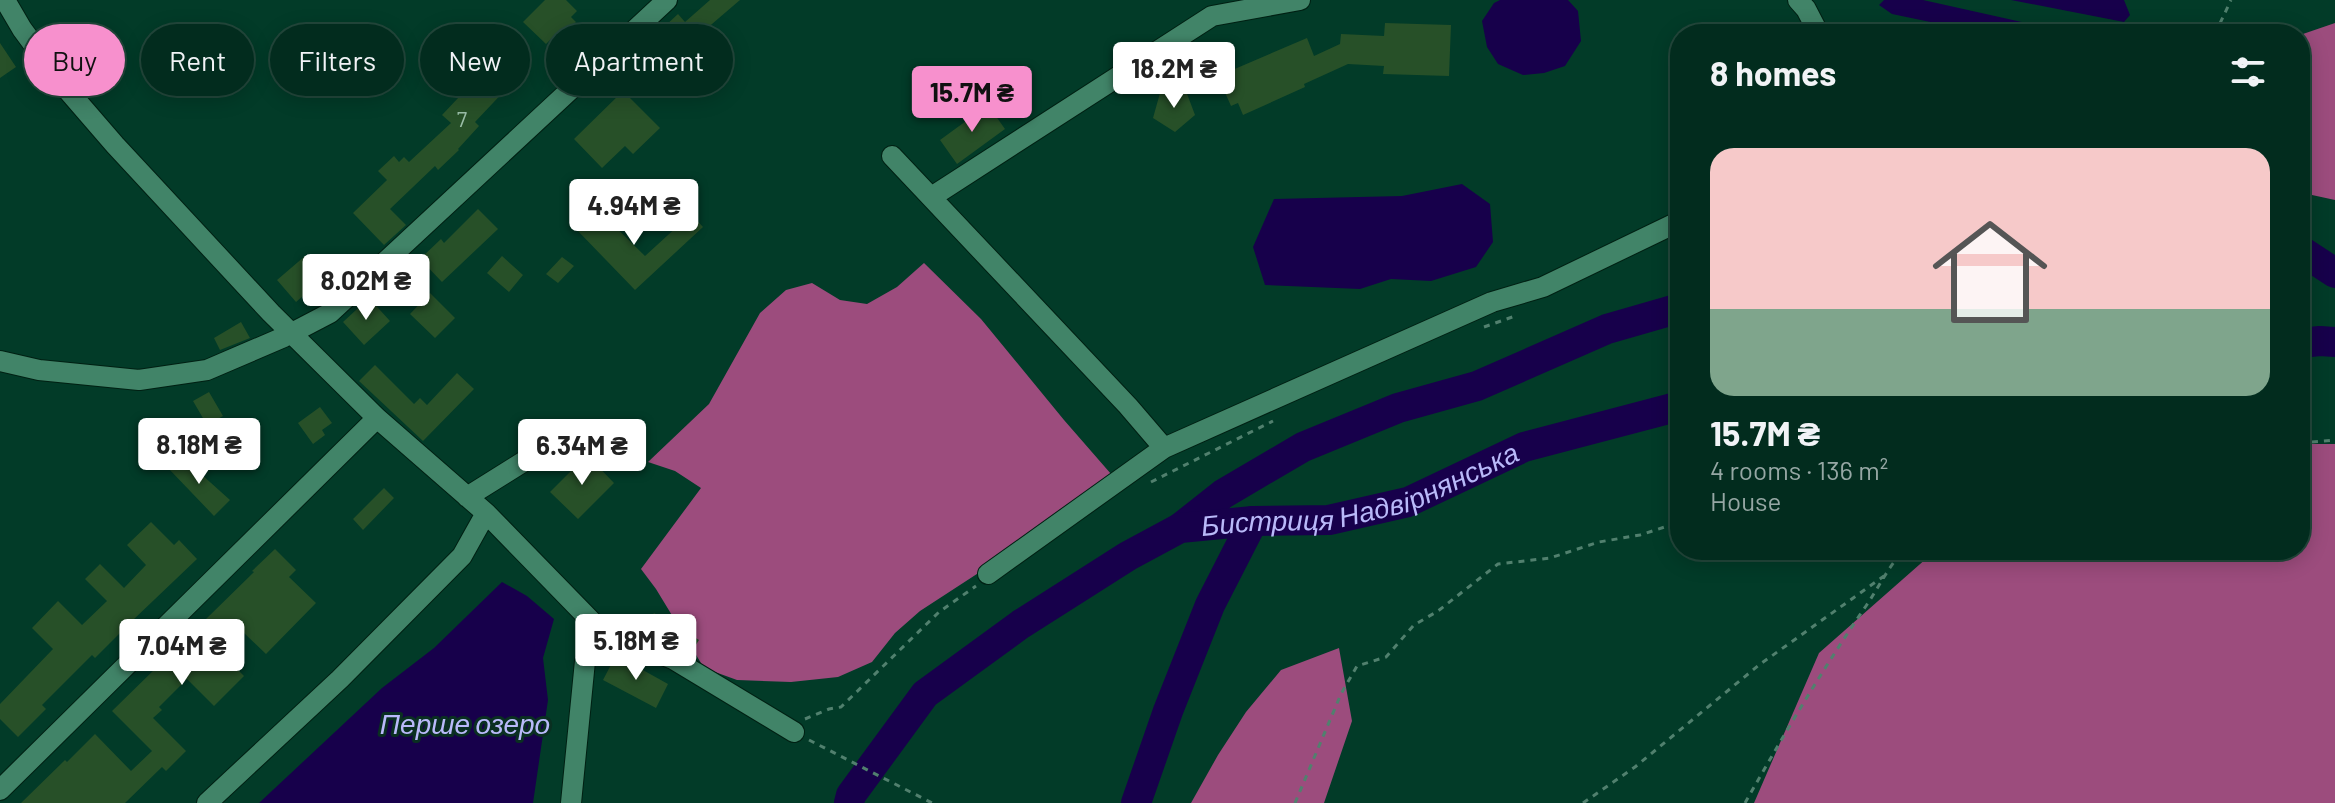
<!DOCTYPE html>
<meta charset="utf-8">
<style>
:root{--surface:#022c1e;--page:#0c3427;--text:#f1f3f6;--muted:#96a7a4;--line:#23483c;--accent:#f790cd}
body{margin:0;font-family:Barlow,sans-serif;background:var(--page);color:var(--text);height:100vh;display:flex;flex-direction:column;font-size:30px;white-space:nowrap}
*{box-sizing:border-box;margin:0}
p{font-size:26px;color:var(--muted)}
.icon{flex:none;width:44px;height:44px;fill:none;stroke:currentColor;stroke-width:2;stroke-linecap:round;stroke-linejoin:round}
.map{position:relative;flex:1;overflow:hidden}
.panel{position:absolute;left:1670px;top:24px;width:640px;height:536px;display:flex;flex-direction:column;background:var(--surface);border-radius:32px;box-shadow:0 4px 20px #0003,0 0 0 2px var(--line)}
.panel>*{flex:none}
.hud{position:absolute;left:24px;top:24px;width:760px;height:72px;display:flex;gap:16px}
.price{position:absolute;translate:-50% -68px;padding:0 18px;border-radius:8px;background:#fff;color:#222;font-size:26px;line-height:52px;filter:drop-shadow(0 2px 4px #0008)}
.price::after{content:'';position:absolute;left:50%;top:48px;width:24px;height:18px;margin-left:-12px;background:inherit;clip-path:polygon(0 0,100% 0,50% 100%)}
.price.current{background:var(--accent);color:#111}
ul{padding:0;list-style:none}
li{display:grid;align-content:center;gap:16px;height:424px;padding:0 40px}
li span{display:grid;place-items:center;height:248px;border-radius:24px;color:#555}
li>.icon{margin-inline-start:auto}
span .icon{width:144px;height:144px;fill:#fffc;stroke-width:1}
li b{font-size:34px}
h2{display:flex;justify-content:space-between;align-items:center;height:96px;padding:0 40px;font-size:34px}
.chip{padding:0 28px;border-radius:36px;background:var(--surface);box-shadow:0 4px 20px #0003,0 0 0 2px var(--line);font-size:28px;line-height:72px}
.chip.current{background:var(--accent);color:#111}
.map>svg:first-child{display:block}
.forest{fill:#9c4c7d}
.water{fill:#17004b}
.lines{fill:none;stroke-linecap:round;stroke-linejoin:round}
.river{stroke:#17004b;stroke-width:30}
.building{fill:#275028}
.minor-casing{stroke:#002013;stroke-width:22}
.path{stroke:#51806e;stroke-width:3;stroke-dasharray:6 6;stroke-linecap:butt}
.minor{stroke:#418468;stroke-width:20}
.labels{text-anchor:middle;stroke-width:6;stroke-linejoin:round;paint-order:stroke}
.number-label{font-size:22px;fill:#9bbea8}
.water-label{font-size:28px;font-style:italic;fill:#b9b9f9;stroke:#0a2f21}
</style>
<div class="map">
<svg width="2335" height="803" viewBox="0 0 2335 803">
<rect width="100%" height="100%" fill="#023b28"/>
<path class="forest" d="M2335,23V200L2312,195L2300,188V35Z
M924,263L981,319L1064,420L1118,482L920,611L895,633L872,662L838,677L791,682L737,680L704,668L656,589L641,569L701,488L675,471L648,462L709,404L760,313L786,290L812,283L840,300L867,304L897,287Z
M2300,444H2335V803H1754L1819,653L1936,550H2300Z
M1339,648L1352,721L1324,803H1191L1218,755L1246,712L1281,670Z"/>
<path class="water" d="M1500,0H1568L1578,11L1581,41L1565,66L1544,73L1523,75L1498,64L1487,47L1482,21L1494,3Z
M1884,0H1923L2075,34H1988L1892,14L1879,5Z
M2011,0H2124L2130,15L2124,22Z
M1462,184L1490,204L1493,242L1476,267L1431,281L1391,279L1360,289L1265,285L1253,247L1274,199L1402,196Z
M502,582L527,596L554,619L543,658L548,700L533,803H259L382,688L434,648Z"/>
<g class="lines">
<g class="river">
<path d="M2300,250L2335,273"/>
<path d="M2300,343L2320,341L2335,342"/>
<path d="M1180,528L1223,494L1303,447L1398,408L1477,386L1607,329L1680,308"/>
<path id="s1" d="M849,803L851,795L925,694L1021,624L1128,556L1180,528L1253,521L1329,520L1408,502L1524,447L1680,406"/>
<path d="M1136,803L1168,711L1210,605L1253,521"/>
</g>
</g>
<path class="building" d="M545,0H566L577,11L571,17L576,22L558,40L554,36L546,44L523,22Z
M710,0H740L698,36L703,41L682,60L677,54L671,60L652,38L678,14L685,22Z
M1385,23L1451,25L1449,76L1383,74L1384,66L1348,64L1304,84L1305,87L1243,115L1238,103L1231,106L1219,79L1224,77L1223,74L1307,38L1314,56L1340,44L1341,34L1384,36Z
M504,42L529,65L475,122L479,126L458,149L459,150L438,170L435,166L390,209L406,225L384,245L353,213L387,180L378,171L394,156L399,162L404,157L409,162L451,123L442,115L476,79L472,76Z
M0,43L16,67L0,78Z
M623,91L660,128L633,154L625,146L602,168L574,139Z
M1186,91L1195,115L1175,132L1153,118L1160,93Z
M988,105L1005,129L957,164L940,140Z
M596,208L645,256L691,214L703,227L635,290L576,229Z
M478,209L498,229L442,282L420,259L441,239L444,243Z
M305,256L324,278L296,302L277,280Z
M502,256L523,275L509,292L487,273Z
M562,257L574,266L558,283L546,274Z
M430,293L455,318L435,338L410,314Z
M369,298L390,321L364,345L343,322Z
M241,322L250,338L220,350L214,338Z
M375,365L414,404L420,398L427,405L457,373L474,389L423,441L359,381Z
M209,392L223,416L207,425L193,401Z
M320,407L332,423L322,430L325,435L313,444L298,423Z
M587,455L614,483L578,519L550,492Z
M181,456L230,500L214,516L168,468Z
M384,488L394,498L363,530L353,519Z
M151,522L174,545L179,540L197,559L133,620L143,631L130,644L120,633L95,658L92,655L42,705L46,709L18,737L0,719V704L53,649L32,628L58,601L82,625L107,601L85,579L100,564L124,588L146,565L127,545Z
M275,549L296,570L289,577L316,603L266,654L243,632L221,653L244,676L214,706L187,679L159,707L162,710L153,718L186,751L166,771L162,767L125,803H21L65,760L67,762L95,734L131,771L152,751L112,711L254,572L252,571Z
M654,613L699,640L690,654L642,632Z
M616,655L668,684L656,708L603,680Z"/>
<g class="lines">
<defs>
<path id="minor" d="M5,0L22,29L64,86L115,145L271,313L377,418L486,513L599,629L673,659L794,732
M1798,0L1806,9L1819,34
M892,156L1128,406L1164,448
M933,196L1212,16L1300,0
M0,361L39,370L139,380L207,370L284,337L330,313L667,0
M467,497L555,442
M988,574L1164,448L1492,302L1543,287L1680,221
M0,790L377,418
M207,803L340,679L462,556L486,513
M571,803L585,661L599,629"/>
</defs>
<use href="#minor" class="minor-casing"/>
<path class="path" d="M2215,34L2231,0
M1484,327L1515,316
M2300,443L2335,440
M1151,482L1273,421
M805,719L829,709L841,707L939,612L976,586
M809,740L932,803
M1295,803L1341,694L1357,666L1386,657L1414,625L1438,611L1498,564L1550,558L1599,542L1640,535L1680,522
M1583,803L1635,767L1759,665L1884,576
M1745,803C1783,736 1822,670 1866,606C1879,587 1888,567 1904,550"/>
<use href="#minor" class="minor"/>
</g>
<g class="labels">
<g class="number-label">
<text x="462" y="127">7</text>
</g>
<g class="water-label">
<text dy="10" stroke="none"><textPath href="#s1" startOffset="624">Бистриця Надвірнянська</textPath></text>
<text x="465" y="734">Перше озеро</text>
</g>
</g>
</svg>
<b class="price" style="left:1174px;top:110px">18.2M ₴</b>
<b class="price current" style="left:972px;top:134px">15.7M ₴</b>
<b class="price" style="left:634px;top:247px">4.94M ₴</b>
<b class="price" style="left:366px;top:322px">8.02M ₴</b>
<b class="price" style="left:199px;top:486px">8.18M ₴</b>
<b class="price" style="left:582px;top:487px">6.34M ₴</b>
<b class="price" style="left:636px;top:682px">5.18M ₴</b>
<b class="price" style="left:182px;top:687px">7.04M ₴</b>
<div class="hud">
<a class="chip current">Buy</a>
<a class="chip">Rent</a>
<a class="chip">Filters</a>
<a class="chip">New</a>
<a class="chip">Apartment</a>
</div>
<section class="panel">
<h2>8 homes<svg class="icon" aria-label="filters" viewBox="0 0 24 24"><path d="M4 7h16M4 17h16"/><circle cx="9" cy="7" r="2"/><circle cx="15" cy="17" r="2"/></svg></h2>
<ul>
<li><span style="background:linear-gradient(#f6c9c9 65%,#7fa58c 0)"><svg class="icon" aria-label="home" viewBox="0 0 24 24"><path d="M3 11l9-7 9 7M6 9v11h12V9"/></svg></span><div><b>15.7M ₴</b><p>4 rooms · 136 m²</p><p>House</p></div></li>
</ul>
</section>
</div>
